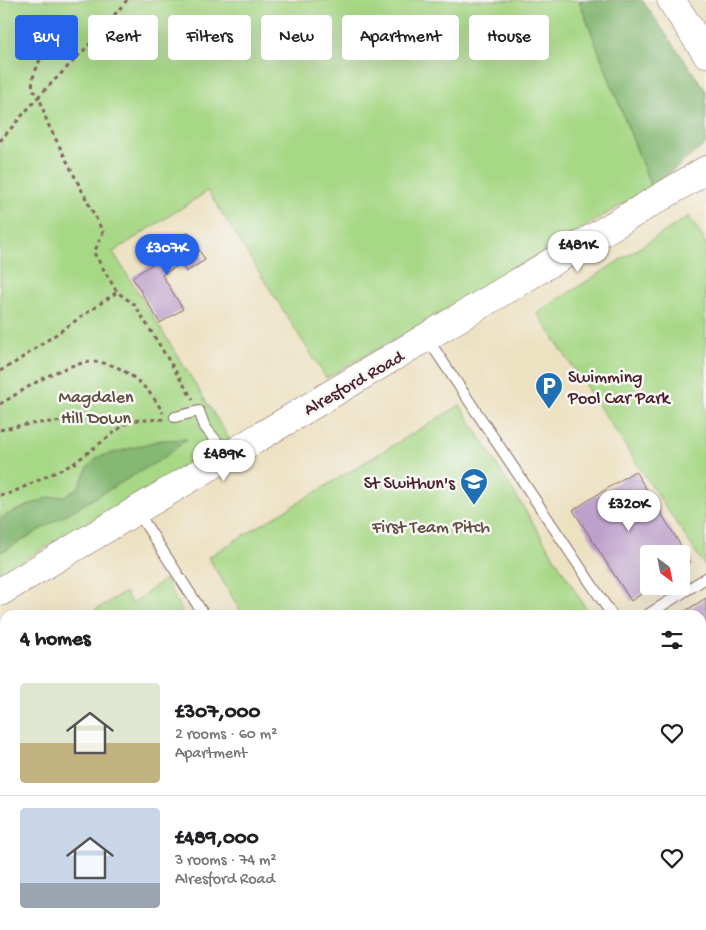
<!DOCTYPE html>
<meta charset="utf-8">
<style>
:root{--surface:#fff;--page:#f6f6f6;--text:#202124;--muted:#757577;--line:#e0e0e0;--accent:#2563eb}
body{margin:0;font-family:"Gochi Hand",sans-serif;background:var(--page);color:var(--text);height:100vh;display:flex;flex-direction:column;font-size:19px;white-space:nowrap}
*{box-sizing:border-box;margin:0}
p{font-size:16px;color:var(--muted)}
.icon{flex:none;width:28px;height:28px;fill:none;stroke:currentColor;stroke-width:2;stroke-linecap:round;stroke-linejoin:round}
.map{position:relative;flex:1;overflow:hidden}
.drawer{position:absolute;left:0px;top:610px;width:706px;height:320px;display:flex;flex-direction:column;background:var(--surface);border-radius:15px 15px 0 0;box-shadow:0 5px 20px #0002}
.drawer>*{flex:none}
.top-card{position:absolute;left:15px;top:15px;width:676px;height:45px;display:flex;gap:10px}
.needle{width:32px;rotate:148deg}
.tools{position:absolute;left:640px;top:545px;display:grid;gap:10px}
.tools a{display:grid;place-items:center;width:50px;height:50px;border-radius:5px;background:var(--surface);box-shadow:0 5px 20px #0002;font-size:25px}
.price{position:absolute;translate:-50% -42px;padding:0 11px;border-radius:18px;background:#fff;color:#222;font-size:16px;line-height:32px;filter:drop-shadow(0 1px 2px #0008)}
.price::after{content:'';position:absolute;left:50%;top:30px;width:15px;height:11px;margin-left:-8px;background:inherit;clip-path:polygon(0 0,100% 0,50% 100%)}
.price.selected{background:var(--accent);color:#fff}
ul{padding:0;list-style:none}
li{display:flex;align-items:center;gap:15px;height:125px;padding:0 20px}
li+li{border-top:1px solid var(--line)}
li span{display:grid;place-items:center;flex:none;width:140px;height:100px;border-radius:5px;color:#555}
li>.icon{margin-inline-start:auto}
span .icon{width:60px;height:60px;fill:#fffc;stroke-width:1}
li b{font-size:21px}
h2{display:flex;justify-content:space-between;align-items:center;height:60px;padding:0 20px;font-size:21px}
.pill{padding:0 18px;border-radius:5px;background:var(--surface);box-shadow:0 5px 20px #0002;font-size:18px;line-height:45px}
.pill.selected{background:var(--accent);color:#fff}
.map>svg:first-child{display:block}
.green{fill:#a7d886;stroke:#787c58}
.forest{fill:#85b873;stroke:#686c4f}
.building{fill:#bea0cc}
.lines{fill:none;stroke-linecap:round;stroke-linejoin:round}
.service-casing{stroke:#836360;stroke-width:12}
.secondary-casing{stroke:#836360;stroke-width:29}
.trunk-casing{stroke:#836360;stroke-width:29}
.path{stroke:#836360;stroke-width:3;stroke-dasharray:4 4;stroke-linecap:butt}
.service{stroke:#fff;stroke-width:10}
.secondary{stroke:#fff;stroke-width:28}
.trunk{stroke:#fff;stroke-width:28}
.labels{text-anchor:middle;stroke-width:5;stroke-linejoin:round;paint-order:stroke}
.poi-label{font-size:18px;fill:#4a1f2b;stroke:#f6f6f2;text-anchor:start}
.street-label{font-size:18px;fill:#4a1f2b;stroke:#f6f6f2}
.park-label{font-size:18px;fill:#614d42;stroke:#f6f6f2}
</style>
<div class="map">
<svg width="706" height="930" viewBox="0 0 706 930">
<rect width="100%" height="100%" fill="#f6f6f2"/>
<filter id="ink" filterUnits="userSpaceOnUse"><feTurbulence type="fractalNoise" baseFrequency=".02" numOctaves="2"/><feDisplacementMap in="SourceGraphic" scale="10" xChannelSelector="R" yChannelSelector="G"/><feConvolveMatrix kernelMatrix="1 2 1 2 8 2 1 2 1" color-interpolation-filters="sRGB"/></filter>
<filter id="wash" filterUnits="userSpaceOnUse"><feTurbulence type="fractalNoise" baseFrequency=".0096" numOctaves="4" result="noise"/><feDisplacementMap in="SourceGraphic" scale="20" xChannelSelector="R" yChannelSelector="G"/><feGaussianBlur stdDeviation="1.12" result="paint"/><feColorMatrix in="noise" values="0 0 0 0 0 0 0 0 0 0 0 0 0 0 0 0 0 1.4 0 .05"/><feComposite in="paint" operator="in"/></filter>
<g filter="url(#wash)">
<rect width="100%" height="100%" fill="#ece1c1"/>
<path class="green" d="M0,0H579L651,187L451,308L326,378L208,191L113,252L230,440L0,574Z
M689,216L706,243L705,566L537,313Z
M460,405L590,615H243L208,557Z
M165,579L184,615H87L125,592L132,604Z
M5,664V925H51L43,930H0V667Z
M706,793V930H495L503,925H701V796Z"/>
<path class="forest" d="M579,0H642L706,91V144L651,187Z
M187,439L162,459L0,553V520L6,515L29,505L50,497L65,496L78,488L88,467L98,457L161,440Z"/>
<g id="blocks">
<path class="building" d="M189,232L205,260L186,272L181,264L162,275L183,309L160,323L132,277L157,261L153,254Z
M635,471L691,562L681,568V554H649V586H653L631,601L573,510Z
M706,598V651L701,644V615L682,613Z
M706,720V766L701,769V723Z
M101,925H218L221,930H93Z
M290,925H339L342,930H293Z
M383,925H446L437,930H386Z"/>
</g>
</g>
<g filter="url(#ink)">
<use href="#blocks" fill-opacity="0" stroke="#836360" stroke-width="1"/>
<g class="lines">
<defs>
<path id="service" d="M427,338L612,615
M175,417L199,411L205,427L227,454
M137,511L204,615
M647,615L706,578
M261,925L264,930
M475,930L483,925"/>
<path id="secondary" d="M0,592L706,170"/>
<path id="trunk" d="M671,0L706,53"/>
</defs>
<use href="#service" class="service-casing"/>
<use href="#secondary" class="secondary-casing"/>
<use href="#trunk" class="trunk-casing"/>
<path class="path" d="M127,0L89,45L39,96L47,122L103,232L94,253L117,292L135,305L193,400
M0,141L39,96L33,90L32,80L41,57
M0,371L16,362L117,292
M0,404C26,389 53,369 83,363C117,356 149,386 163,413
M0,430C54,416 110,423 165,419
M0,495L11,493L73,464L128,422"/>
<use href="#service" class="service"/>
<use href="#secondary" class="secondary"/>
<use href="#trunk" class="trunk"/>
</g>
</g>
<defs>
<symbol id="parking-pin" viewBox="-11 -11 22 30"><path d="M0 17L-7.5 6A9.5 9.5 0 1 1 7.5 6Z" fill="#1f6fb2" stroke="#f6f6f2"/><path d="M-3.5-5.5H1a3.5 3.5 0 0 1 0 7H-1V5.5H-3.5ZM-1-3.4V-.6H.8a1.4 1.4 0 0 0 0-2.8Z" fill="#fff"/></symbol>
<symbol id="school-pin" viewBox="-11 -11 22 30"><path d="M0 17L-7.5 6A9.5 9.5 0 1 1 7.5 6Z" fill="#1f6fb2" stroke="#f6f6f2"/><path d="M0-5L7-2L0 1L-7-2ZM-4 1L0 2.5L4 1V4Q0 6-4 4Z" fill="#fff"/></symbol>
</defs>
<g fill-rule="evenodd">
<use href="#parking-pin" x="533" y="370" width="32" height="43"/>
<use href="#school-pin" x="458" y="466" width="32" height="43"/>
</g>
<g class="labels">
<g class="poi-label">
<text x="568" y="382">Swimming<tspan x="568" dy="21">Pool Car Park</tspan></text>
<text x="455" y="488" text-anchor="end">St Swithun's</text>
</g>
<g class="street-label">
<text transform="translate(353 382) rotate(-30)" y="6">Alresford Road</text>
</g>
<g class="park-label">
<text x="96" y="402">Magdalen<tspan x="96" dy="21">Hill Down</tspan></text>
<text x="431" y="532">First Team Pitch</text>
</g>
</g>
</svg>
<div class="tools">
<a><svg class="needle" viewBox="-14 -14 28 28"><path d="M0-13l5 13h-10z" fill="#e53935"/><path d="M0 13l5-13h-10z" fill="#757577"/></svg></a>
</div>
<b class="price" style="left:578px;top:273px">£481K</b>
<b class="price selected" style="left:167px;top:276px">£307K</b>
<b class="price" style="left:224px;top:482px">£489K</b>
<b class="price" style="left:629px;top:532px">£320K</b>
<div class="top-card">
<a class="pill selected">Buy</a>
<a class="pill">Rent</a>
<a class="pill">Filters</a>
<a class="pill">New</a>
<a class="pill">Apartment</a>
<a class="pill">House</a>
</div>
<section class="drawer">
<h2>4 homes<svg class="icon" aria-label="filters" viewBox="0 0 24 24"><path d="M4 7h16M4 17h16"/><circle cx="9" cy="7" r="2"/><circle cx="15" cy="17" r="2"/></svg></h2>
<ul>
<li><span style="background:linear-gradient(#dfe7d0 60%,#c2b280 0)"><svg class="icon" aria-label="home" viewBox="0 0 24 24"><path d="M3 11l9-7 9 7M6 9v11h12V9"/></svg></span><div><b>£307,000</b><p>2 rooms · 60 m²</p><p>Apartment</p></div><svg class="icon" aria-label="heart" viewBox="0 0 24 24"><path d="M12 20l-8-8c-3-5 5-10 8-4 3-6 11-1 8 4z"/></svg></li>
<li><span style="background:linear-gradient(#c9d6e8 75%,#9aa5b1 0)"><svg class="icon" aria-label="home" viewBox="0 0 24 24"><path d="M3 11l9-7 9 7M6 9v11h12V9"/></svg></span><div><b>£489,000</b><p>3 rooms · 74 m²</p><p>Alresford Road</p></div><svg class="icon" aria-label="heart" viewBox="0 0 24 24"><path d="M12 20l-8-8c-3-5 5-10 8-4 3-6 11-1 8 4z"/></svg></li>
</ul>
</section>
</div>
